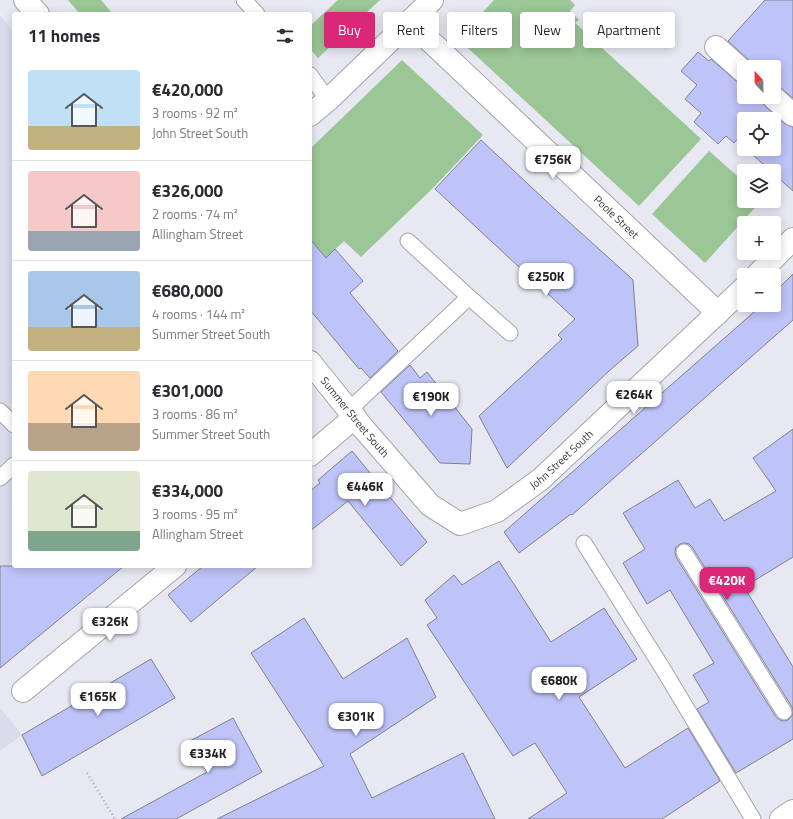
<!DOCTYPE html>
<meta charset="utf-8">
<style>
:root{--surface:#fff;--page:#f2f2f3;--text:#2b2b33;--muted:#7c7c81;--line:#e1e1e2;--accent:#db2777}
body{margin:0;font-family:"Titillium Web",sans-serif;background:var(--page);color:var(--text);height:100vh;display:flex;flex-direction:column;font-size:15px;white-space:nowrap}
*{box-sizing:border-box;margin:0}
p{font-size:13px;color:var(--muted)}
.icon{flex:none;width:22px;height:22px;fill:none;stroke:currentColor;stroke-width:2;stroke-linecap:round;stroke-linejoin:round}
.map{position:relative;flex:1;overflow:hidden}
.sheet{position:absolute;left:12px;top:12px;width:300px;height:556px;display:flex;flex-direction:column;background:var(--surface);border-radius:4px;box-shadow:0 2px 10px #0003}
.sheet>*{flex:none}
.top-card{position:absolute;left:324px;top:12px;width:380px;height:36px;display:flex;gap:8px}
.needle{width:26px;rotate:338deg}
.buttons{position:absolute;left:737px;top:60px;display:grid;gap:8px}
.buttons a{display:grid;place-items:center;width:44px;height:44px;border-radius:4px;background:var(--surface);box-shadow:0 2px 10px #0003;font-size:20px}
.price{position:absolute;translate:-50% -34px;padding:0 9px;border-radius:8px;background:#fff;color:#222;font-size:13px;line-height:26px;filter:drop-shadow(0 1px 2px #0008)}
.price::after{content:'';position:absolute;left:50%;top:24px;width:12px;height:9px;margin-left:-6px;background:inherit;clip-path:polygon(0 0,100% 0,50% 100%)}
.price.selected{background:var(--accent);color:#fff}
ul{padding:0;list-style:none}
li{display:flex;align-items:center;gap:12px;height:100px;padding:0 16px}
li+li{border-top:1px solid var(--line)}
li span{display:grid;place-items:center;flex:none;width:112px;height:80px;border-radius:4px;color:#555}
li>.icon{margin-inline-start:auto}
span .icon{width:48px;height:48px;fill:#fffc;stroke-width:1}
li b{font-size:17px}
h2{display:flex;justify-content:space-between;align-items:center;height:48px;padding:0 16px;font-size:17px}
.tag{padding:0 14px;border-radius:4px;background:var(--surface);box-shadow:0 2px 10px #0003;font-size:14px;line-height:36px}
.tag.selected{background:var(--accent);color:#fff}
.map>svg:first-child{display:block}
.built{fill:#dadcec}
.green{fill:#9bc695}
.building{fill:#bec3f8;stroke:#81828c;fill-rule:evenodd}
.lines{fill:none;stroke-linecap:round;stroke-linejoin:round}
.service-casing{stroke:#a3a4ae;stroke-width:17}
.minor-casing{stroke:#a3a4ae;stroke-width:24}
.secondary-casing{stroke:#a3a4ae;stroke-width:24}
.path{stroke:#a5a6ad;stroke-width:2.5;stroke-dasharray:1 3;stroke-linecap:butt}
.service{stroke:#fff;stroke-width:15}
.minor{stroke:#fff;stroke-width:22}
.secondary{stroke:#fff;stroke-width:22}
.labels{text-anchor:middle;stroke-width:3;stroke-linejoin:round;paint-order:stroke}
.street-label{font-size:11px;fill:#37383c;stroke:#f5f6fe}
</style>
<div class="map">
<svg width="793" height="819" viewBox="0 0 793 819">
<rect width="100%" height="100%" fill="#e7e8f2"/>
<path class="built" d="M0,16L14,32V560L0,573Z
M0,708L22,735L0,751Z"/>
<path class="green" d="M68,0H101L113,14H80Z
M338,0H380L318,58L310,49V26Z
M494,0H570L575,5L570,11L579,20L575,23L701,139L639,206L458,39Z
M402,60L483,135L433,188L361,257L344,241L326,258L310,240V149Z
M709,151L744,182V201H761L705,263L652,214Z"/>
<path class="building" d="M765,0H793V98L781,88L774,85V67H755L752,63L728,41Z
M698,52L709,61L711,59L736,81L744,84V97H761V101L765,106L785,124L793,127V191L774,174V171H771L746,149H774V119H744V147L736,140L734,143L726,136L718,144L694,122L701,113L685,99L697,85L681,71Z
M481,140L559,213L631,278L633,280L638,346L609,371L507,468L479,416L562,339L558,335L575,319L435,189Z
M310,239L326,258L335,249L363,281L350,293L398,351L370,378L361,368L359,369L310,310Z
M793,274V320L572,515L571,514L519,553L504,532L762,305H774V293Z
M410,365L420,378L427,372L472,429L470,464L440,463L381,392Z
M793,429V557L744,587L793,667V739L736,773L697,709L709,702L693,675L714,663L670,590L647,604L623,563L645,549L623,513L678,480L695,508L710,499L724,521L776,491L753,458ZM684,543L689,544L692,547L792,707L793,711L792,716L788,720L784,721L780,720L776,717L676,557L675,552L676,547L680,544Z
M352,451L427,542L401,566L348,501L310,531V491L320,483L318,480Z
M499,561L551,642L604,608L637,659L579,697L625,768L688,728L720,781L662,819H528L567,793L535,743L513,756L427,625L437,618L425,600L454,575L462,585Z
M0,566H124L0,668Z
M203,566H258L191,622L168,595Z
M304,618L343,679L407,638L436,697L350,754L372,798L463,753L495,819H217L324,766L251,653Z
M151,659L175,698L42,776L22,735Z
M233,718L262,772L176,819H121L207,772L190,741Z"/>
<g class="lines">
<defs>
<path id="service" d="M244,0L257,14
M310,75L328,100
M469,297L510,333
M349,410L469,297L408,241
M0,411L14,425
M0,478L14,465
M584,543L663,669L753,819
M684,552L784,712"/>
<g id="minor">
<path d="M25,0L38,14"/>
<path id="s1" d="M410,22L718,313"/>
<path d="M716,47L744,72"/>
<path d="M773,97L793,115"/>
<path d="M310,115L328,100L432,0"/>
<path d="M757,275L793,239"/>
<path id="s2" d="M310,362L363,428L430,505L460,524L497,511L541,479L744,288"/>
<path d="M310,455L355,417"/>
<path d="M23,691L175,566"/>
</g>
<path id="secondary" d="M781,819L793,811"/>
</defs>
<use href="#service" class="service-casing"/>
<use href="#minor" class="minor-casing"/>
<use href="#secondary" class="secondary-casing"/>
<path class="path" d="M87,773L115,819"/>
<use href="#service" class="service"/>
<use href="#minor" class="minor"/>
<use href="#secondary" class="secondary"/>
</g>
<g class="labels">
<g class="street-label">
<text dy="4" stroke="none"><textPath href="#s1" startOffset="284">Poole Street</textPath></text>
<text dy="4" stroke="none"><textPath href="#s2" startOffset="71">Summer Street South</textPath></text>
<text dy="4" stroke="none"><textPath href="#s2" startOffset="344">John Street South</textPath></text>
</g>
</g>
</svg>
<div class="buttons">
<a><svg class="needle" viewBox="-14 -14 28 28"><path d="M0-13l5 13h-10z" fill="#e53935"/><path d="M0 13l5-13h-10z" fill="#7c7c81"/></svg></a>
<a><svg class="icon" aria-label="locate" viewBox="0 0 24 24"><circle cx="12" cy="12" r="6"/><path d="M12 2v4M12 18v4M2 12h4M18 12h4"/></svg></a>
<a><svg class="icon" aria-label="layers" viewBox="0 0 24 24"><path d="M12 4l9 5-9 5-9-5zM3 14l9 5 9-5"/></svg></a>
<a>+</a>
<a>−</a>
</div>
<b class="price" style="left:553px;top:180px">€756K</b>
<b class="price" style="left:546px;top:297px">€250K</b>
<b class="price" style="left:634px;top:415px">€264K</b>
<b class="price" style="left:431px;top:417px">€190K</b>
<b class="price" style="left:365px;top:507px">€446K</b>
<b class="price selected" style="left:727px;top:601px">€420K</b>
<b class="price" style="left:110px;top:642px">€326K</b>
<b class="price" style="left:559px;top:701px">€680K</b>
<b class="price" style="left:98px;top:717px">€165K</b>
<b class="price" style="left:356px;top:737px">€301K</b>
<b class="price" style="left:208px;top:774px">€334K</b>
<div class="top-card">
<a class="tag selected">Buy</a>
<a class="tag">Rent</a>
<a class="tag">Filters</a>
<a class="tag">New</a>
<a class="tag">Apartment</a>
</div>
<section class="sheet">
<h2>11 homes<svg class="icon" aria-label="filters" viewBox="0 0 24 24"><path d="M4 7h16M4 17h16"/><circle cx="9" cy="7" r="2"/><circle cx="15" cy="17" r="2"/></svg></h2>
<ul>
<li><span style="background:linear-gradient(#bfe0f5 70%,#c2b280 0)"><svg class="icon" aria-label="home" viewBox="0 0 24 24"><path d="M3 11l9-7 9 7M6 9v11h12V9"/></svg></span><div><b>€420,000</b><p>3 rooms · 92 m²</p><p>John Street South</p></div></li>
<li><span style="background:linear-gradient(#f6c9c9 75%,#9aa5b1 0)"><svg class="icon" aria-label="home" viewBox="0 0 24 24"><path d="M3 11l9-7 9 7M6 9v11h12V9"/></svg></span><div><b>€326,000</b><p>2 rooms · 74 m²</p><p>Allingham Street</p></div></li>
<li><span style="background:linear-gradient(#a9c7e8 70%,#c2b280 0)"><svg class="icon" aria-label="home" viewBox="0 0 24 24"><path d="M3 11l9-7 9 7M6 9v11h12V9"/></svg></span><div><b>€680,000</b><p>4 rooms · 144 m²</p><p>Summer Street South</p></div></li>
<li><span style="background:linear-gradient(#ffd9b3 65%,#b9a48a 0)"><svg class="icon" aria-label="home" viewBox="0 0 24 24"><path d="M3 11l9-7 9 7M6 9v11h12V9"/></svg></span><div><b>€301,000</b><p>3 rooms · 86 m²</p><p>Summer Street South</p></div></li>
<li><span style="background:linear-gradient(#dfe7d0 75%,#7fa58c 0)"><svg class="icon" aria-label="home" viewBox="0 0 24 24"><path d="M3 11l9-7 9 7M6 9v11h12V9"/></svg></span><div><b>€334,000</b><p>3 rooms · 95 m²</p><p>Allingham Street</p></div></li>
</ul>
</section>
</div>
